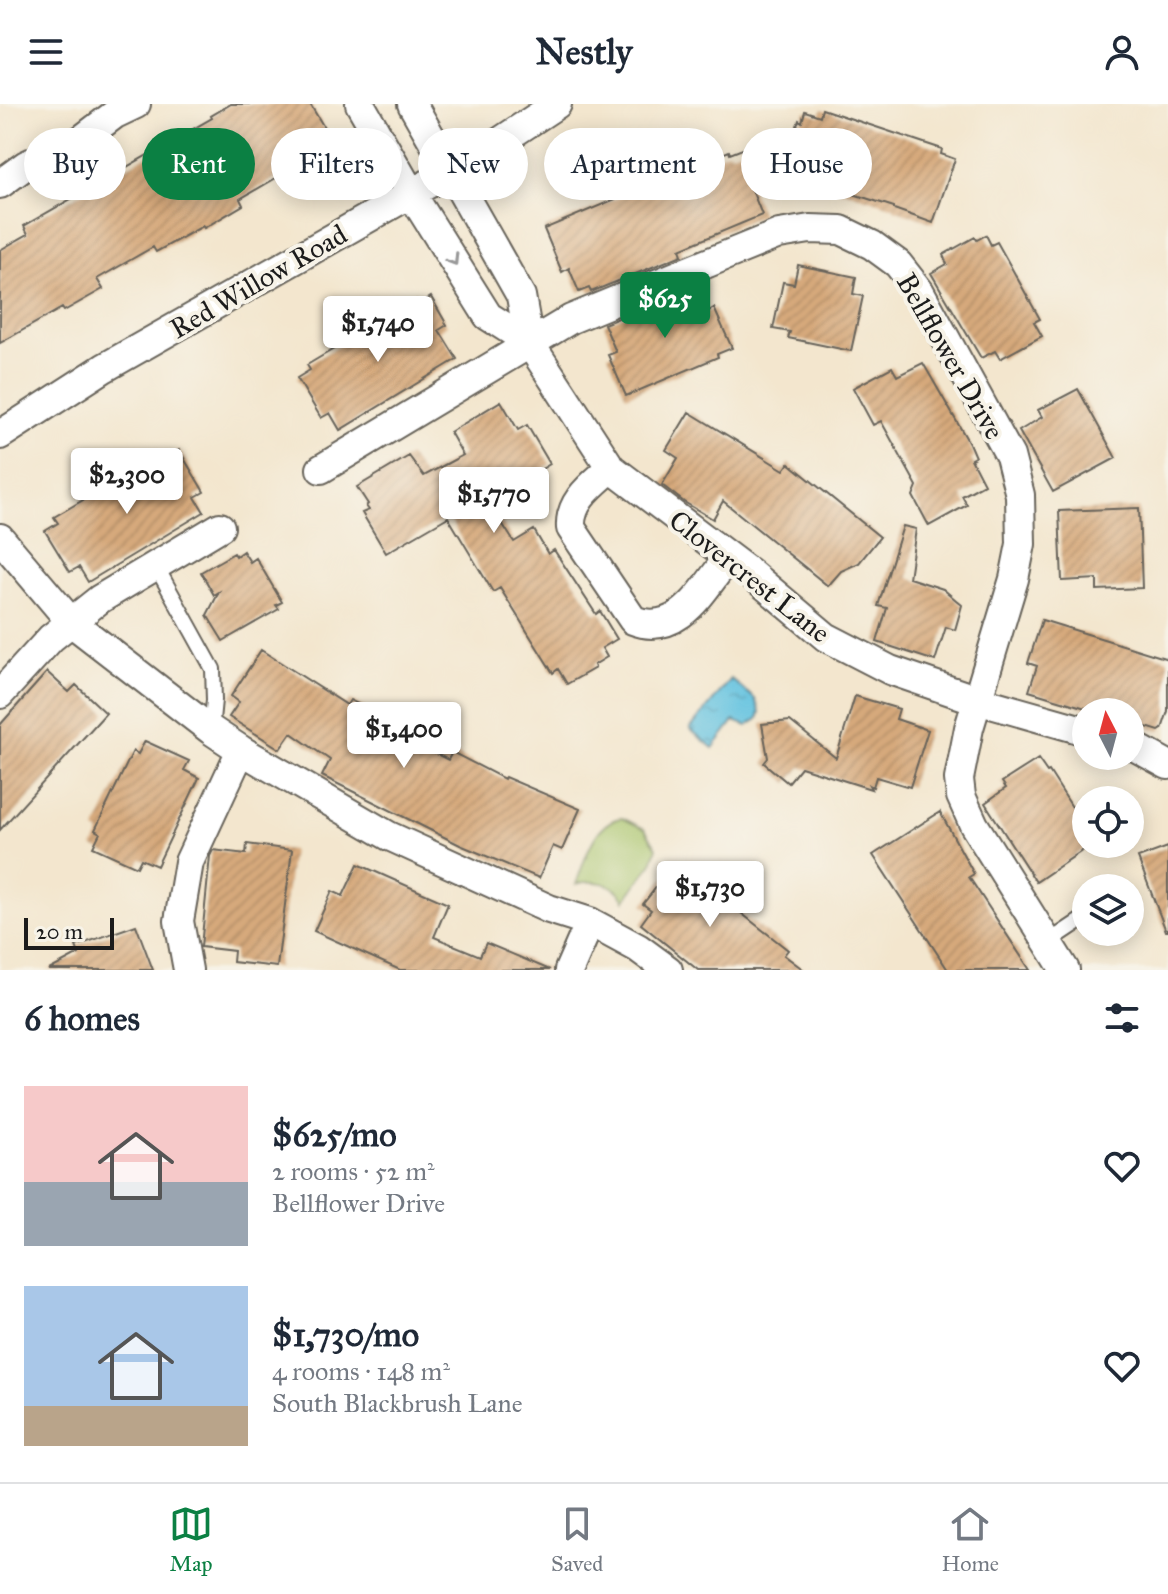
<!DOCTYPE html>
<meta charset="utf-8">
<style>
:root{--surface:#fff;--page:#f2f2f3;--text:#1f2937;--muted:#747a83;--line:#e0e1e3;--accent:#0b8043}
body{margin:0;font-family:"IM FELL Great Primer",serif;background:var(--page);color:var(--text);height:100vh;display:flex;flex-direction:column;font-size:30px;white-space:nowrap}
*{box-sizing:border-box;margin:0}
p{font-size:26px;color:var(--muted)}
.icon{flex:none;width:44px;height:44px;fill:none;stroke:currentColor;stroke-width:2;stroke-linecap:round;stroke-linejoin:round}
.map{position:relative;height:866px;overflow:hidden}
.panel{display:flex;flex-direction:column;background:var(--surface);flex:1}
.panel>*{flex:none}
.top-card{position:absolute;left:24px;top:24px;width:1120px;height:72px;display:flex;gap:16px}
.needle{width:52px;rotate:354deg}
.controls{position:absolute;left:1072px;top:594px;display:grid;gap:16px}
.controls a{display:grid;place-items:center;width:72px;height:72px;border-radius:50%;background:var(--surface);box-shadow:0 4px 20px #0003;font-size:40px}
.scale{position:absolute;left:24px;bottom:20px;width:90px;box-sizing:border-box;padding-left:8px;border:4px solid #1c1c1c;border-top:0;font-size:22px;line-height:28px;white-space:nowrap;color:#1c1c1c;-webkit-text-stroke:6px #f7f3e8;paint-order:stroke}
.price{position:absolute;translate:-50% -68px;padding:0 18px;border-radius:8px;background:#fff;color:#222;font-size:26px;line-height:52px;filter:drop-shadow(0 2px 4px #0008)}
.price::after{content:'';position:absolute;left:50%;top:48px;width:24px;height:18px;margin-left:-12px;background:inherit;clip-path:polygon(0 0,100% 0,50% 100%)}
.price.active{background:var(--accent);color:#fff}
ul{padding:0;list-style:none}
li{display:flex;align-items:center;gap:24px;height:200px;padding:0 24px}
li span{display:grid;place-items:center;flex:none;width:224px;height:160px;border-radius:0px;color:#555}
li>.icon{margin-inline-start:auto}
span .icon{width:96px;height:96px;fill:#fffc;stroke-width:1}
li b{font-size:34px}
h2{display:flex;justify-content:space-between;align-items:center;height:96px;padding:0 24px;font-size:34px}
.pill{padding:0 28px;border-radius:36px;background:var(--surface);box-shadow:0 4px 20px #0003;font-size:28px;line-height:72px}
.pill.active{background:var(--accent);color:#fff}
header{display:flex;justify-content:space-between;align-items:center;height:104px;padding:0 24px;background:var(--surface);font-size:36px;font-weight:800}
.tabs{display:flex;justify-content:space-around;align-items:center;height:112px;border-top:2px solid var(--line);background:var(--surface);font-size:22px;color:var(--muted)}
.tabs a{display:grid;justify-items:center;gap:4px}
.tabs .active{color:var(--accent)}
.map>svg:first-child{display:block}
.green{fill:#a8c46b;stroke:#627044;stroke-width:2}
.water{fill:url(#water-ripples);stroke:#3f6f7e;stroke-width:2}
.building{fill:url(#building-hatch)}
.lines{fill:none;stroke-linecap:round;stroke-linejoin:round}
.service-casing{stroke:#67635a;stroke-width:18}
.minor-casing{stroke:#67635a;stroke-width:32}
.service{stroke:#fff;stroke-width:14}
.minor{stroke:#fff;stroke-width:28}
.oneway{stroke:#999}
.labels{text-anchor:middle;stroke-width:8;stroke-linejoin:round;paint-order:stroke}
.street-label{font-size:28px;fill:#1c1c1c;stroke:#f7f3e8}
</style>
<header><svg class="icon" aria-label="menu" viewBox="0 0 24 24"><path d="M4 6h16M4 12h16M4 18h16"/></svg>Nestly<svg class="icon" aria-label="person" viewBox="0 0 24 24"><circle cx="12" cy="8" r="4"/><path d="M4 21q1-7 8-7t8 7"/></svg></header>
<div class="map">
<svg width="1168" height="866" viewBox="0 0 1168 866">
<defs>
<pattern id="water-ripples" width="26" height="14" patternUnits="userSpaceOnUse" patternTransform="scale(2)"><rect width="26" height="14" fill="#62c2e0"/><path d="M2 4q2-2 4 0t4 0M15 11q2-2 4 0t4 0" fill="none" stroke="#54a6c0"/></pattern>
<pattern id="building-hatch" width="6" height="6" patternUnits="userSpaceOnUse" patternTransform="scale(2)"><rect width="6" height="6" fill="#d6a97b"/><path d="M-1 1l2-2M0 6l6-6M5 7l2-2" fill="none" stroke="#b7916a"/></pattern>
</defs>
<rect width="100%" height="100%" fill="#f7f3e8"/>
<filter id="ink" filterUnits="userSpaceOnUse"><feTurbulence type="fractalNoise" baseFrequency=".0125" numOctaves="2"/><feDisplacementMap in="SourceGraphic" scale="16" xChannelSelector="R" yChannelSelector="G"/><feConvolveMatrix kernelMatrix="1 2 1 2 8 2 1 2 1" color-interpolation-filters="sRGB"/></filter>
<filter id="wash" filterUnits="userSpaceOnUse"><feTurbulence type="fractalNoise" baseFrequency=".006" numOctaves="4" result="noise"/><feDisplacementMap in="SourceGraphic" scale="32" xChannelSelector="R" yChannelSelector="G"/><feGaussianBlur stdDeviation="1.8" result="paint"/><feColorMatrix in="noise" values="0 0 0 0 0 0 0 0 0 0 0 0 0 0 0 0 0 1.4 0 .05"/><feComposite in="paint" operator="in"/></filter>
<g filter="url(#wash)">
<rect width="100%" height="100%" fill="#f3e6ce"/>
<path class="green" d="M622,714L645,725L657,744L652,759L625,796C615,778 593,775 576,780C585,757 593,717 622,714Z"/>
<path class="water" d="M731,575L755,595L760,608L758,615L747,622L734,617L713,644L690,625Z"/>
<g id="blocks">
<path class="building" d="M231,0H310L334,40L240,95L243,101L204,124L203,122L156,148L153,143L97,175L103,185L64,207L62,204L0,239V146L28,130L24,122L212,14L211,12Z
M822,5L942,45L941,50L955,55L933,119L894,105V103L781,67L799,16L802,18L805,7L820,12Z
M745,44L760,83L752,86L762,111L680,145L682,151L591,188L589,184L579,188L569,164L562,168L544,125L729,47L730,50Z
M986,131L991,141L997,138L1040,215L1034,218L1042,232L1000,255L995,247L981,254L931,169L947,160L943,151L975,133L977,136Z
M798,161L856,173L853,190L863,192L851,247L788,234L790,228L773,225L783,178L794,180Z
M696,182L707,208L714,204L732,244L717,250L718,253L626,292L608,251L616,248L604,220Z
M431,193L447,221L439,226L457,255L340,326L330,309L321,314L297,274L310,266L307,261L416,196L418,201Z
M923,259L969,339L975,353L971,355L984,380L962,392L967,401L929,422L913,392L917,382L881,317L873,321L853,284L892,263L897,272Z
M1078,285L1116,354L1053,388L1019,327L1042,313L1038,306Z
M501,297L518,326L527,321L550,360L488,397L514,438L534,426L548,450L554,446L596,510L600,507L617,535L602,544L607,553L594,561L595,564L567,580L558,565L553,569L500,484L493,488L448,413L386,449L362,409L369,406L366,402L368,400L357,383L409,352L424,372L463,351L450,328Z
M689,308L784,366L789,359L880,433L859,459L841,467L828,482L723,397L713,415L684,398L662,381L678,354L666,346Z
M179,346L204,388L195,393L204,408L88,478L79,463L70,468L45,427L58,419L54,413L164,349L166,353Z
M1139,404L1142,484L1097,486V475L1062,477L1059,407Z
M903,422L916,425L909,474L943,485L962,501L955,526L946,523L935,557L877,538L887,504L878,502Z
M243,447L250,458L256,454L282,498L276,501L279,505L223,537L207,511L219,488L214,491L201,468L234,449L236,452Z
M1042,516L1168,555V607L1162,625L1159,627L1130,618V608H1099L1029,587L1037,562L1028,559Z
M261,546L347,601L350,596L387,615L383,623L448,656L452,648L504,675L505,673L580,705L562,746L553,742L539,774L460,741L322,672L330,656L291,629L280,645L229,613L239,598L231,592Z
M47,568L69,588L76,581L106,609L0,726V621Z
M855,592L899,605L896,615L928,626L910,683L876,673L873,683L869,681L871,685L801,663L788,679L764,659L768,654L762,620L790,617L836,654Z
M145,637L189,657L184,666L199,674L157,762L141,755L137,763L93,743L100,729L95,726L133,647L138,650Z
M1038,655L1047,668L1049,667L1086,725V740H1092L1036,778L985,699L1006,684L1002,678Z
M940,708L974,770L969,773L1030,866H948L873,751Z
M247,740L292,746L277,863L233,858L234,847L201,843L210,752L213,746L246,750Z
M1168,743V827H1166L1138,754Z
M358,760L448,800L434,833L480,852L486,839L550,866H400L314,827L332,787L343,792Z
M672,763L685,772L688,767L788,846L784,851L804,866H698L641,820L651,806L643,800Z
M136,821L153,866H49L79,850L76,842Z"/>
</g>
</g>
<g filter="url(#ink)">
<use href="#blocks" fill-opacity="0" stroke="#67635a" stroke-width="2"/>
<g class="lines">
<defs>
<path id="service" d="M156,462L213,565L214,596L211,626
M1047,839L1086,813"/>
<path id="minor" d="M360,0L411,89L488,212L529,238
M412,0L521,192L529,238L611,364L750,469L826,533L890,566L977,596L1086,627
M0,80L26,61L81,36L115,10L136,0
M0,331L104,264L486,47L557,0
M611,364C592,381 569,397 571,424L633,516C679,534 703,485 728,454
M321,365L571,215L732,149L779,130L810,125L841,126L872,141L898,160L920,188L1010,352L1020,391L1021,440L1014,475L969,624L959,675L961,692L974,721L1065,866
M0,434L71,518L211,626L241,646L389,732L549,805L590,818L638,844L668,866
M0,590L51,534L100,495L220,423
M1130,640L1168,661
M188,866L179,817L189,758L241,646
M569,866L590,818"/>
</defs>
<use href="#service" class="service-casing"/>
<use href="#minor" class="minor-casing"/>
<use href="#service" class="service"/>
<use href="#minor" class="minor"/>
</g>
<defs><path id="oneway-chevron" d="M-2-3.5L2.5 0L-2 3.5" fill="none" stroke-width="1.6" stroke-linecap="round" stroke-linejoin="round" transform="scale(2)"/></defs>
<use class="oneway" href="#oneway-chevron" transform="translate(453 156) rotate(58)"/>
</g>
<g class="labels">
<g class="street-label">
<text transform="translate(258 177) rotate(-30)" y="10">Red Willow Road</text>
<text transform="translate(951 252) rotate(60)" y="10">Bellflower Drive</text>
<text transform="translate(750 472) rotate(38)" y="10">Clovercrest Lane</text>
</g>
</g>
</svg>
<div class="controls">
<a><svg class="needle" viewBox="-14 -14 28 28"><path d="M0-13l5 13h-10z" fill="#e53935"/><path d="M0 13l5-13h-10z" fill="#747a83"/></svg></a>
<a><svg class="icon" aria-label="locate" viewBox="0 0 24 24"><circle cx="12" cy="12" r="6"/><path d="M12 2v4M12 18v4M2 12h4M18 12h4"/></svg></a>
<a><svg class="icon" aria-label="layers" viewBox="0 0 24 24"><path d="M12 4l9 5-9 5-9-5zM3 14l9 5 9-5"/></svg></a>
</div>
<div class="scale">20 m</div>
<b class="price active" style="left:665px;top:236px">$625</b>
<b class="price" style="left:378px;top:260px">$1,740</b>
<b class="price" style="left:127px;top:412px">$2,300</b>
<b class="price" style="left:494px;top:431px">$1,770</b>
<b class="price" style="left:404px;top:666px">$1,400</b>
<b class="price" style="left:710px;top:825px">$1,730</b>
<div class="top-card">
<a class="pill">Buy</a>
<a class="pill active">Rent</a>
<a class="pill">Filters</a>
<a class="pill">New</a>
<a class="pill">Apartment</a>
<a class="pill">House</a>
</div>
</div>
<section class="panel">
<h2>6 homes<svg class="icon" aria-label="filters" viewBox="0 0 24 24"><path d="M4 7h16M4 17h16"/><circle cx="9" cy="7" r="2"/><circle cx="15" cy="17" r="2"/></svg></h2>
<ul>
<li><span style="background:linear-gradient(#f6c9c9 60%,#9aa5b1 0)"><svg class="icon" aria-label="home" viewBox="0 0 24 24"><path d="M3 11l9-7 9 7M6 9v11h12V9"/></svg></span><div><b>$625/mo</b><p>2 rooms · 52 m²</p><p>Bellflower Drive</p></div><svg class="icon" aria-label="heart" viewBox="0 0 24 24"><path d="M12 20l-8-8c-3-5 5-10 8-4 3-6 11-1 8 4z"/></svg></li>
<li><span style="background:linear-gradient(#a9c7e8 75%,#b9a48a 0)"><svg class="icon" aria-label="home" viewBox="0 0 24 24"><path d="M3 11l9-7 9 7M6 9v11h12V9"/></svg></span><div><b>$1,730/mo</b><p>4 rooms · 148 m²</p><p>South Blackbrush Lane</p></div><svg class="icon" aria-label="heart" viewBox="0 0 24 24"><path d="M12 20l-8-8c-3-5 5-10 8-4 3-6 11-1 8 4z"/></svg></li>
</ul>
</section>
<nav class="tabs">
<a class="active"><svg class="icon" aria-label="map" viewBox="0 0 24 24"><path d="M3 6l6-2 6 2 6-2v14l-6 2-6-2-6 2zM9 4v14M15 6v14"/></svg>Map</a>
<a><svg class="icon" aria-label="saved" viewBox="0 0 24 24"><path d="M7 4h10v16l-5-4-5 4z"/></svg>Saved</a>
<a><svg class="icon" aria-label="home" viewBox="0 0 24 24"><path d="M3 11l9-7 9 7M6 9v11h12V9"/></svg>Home</a>
</nav>
